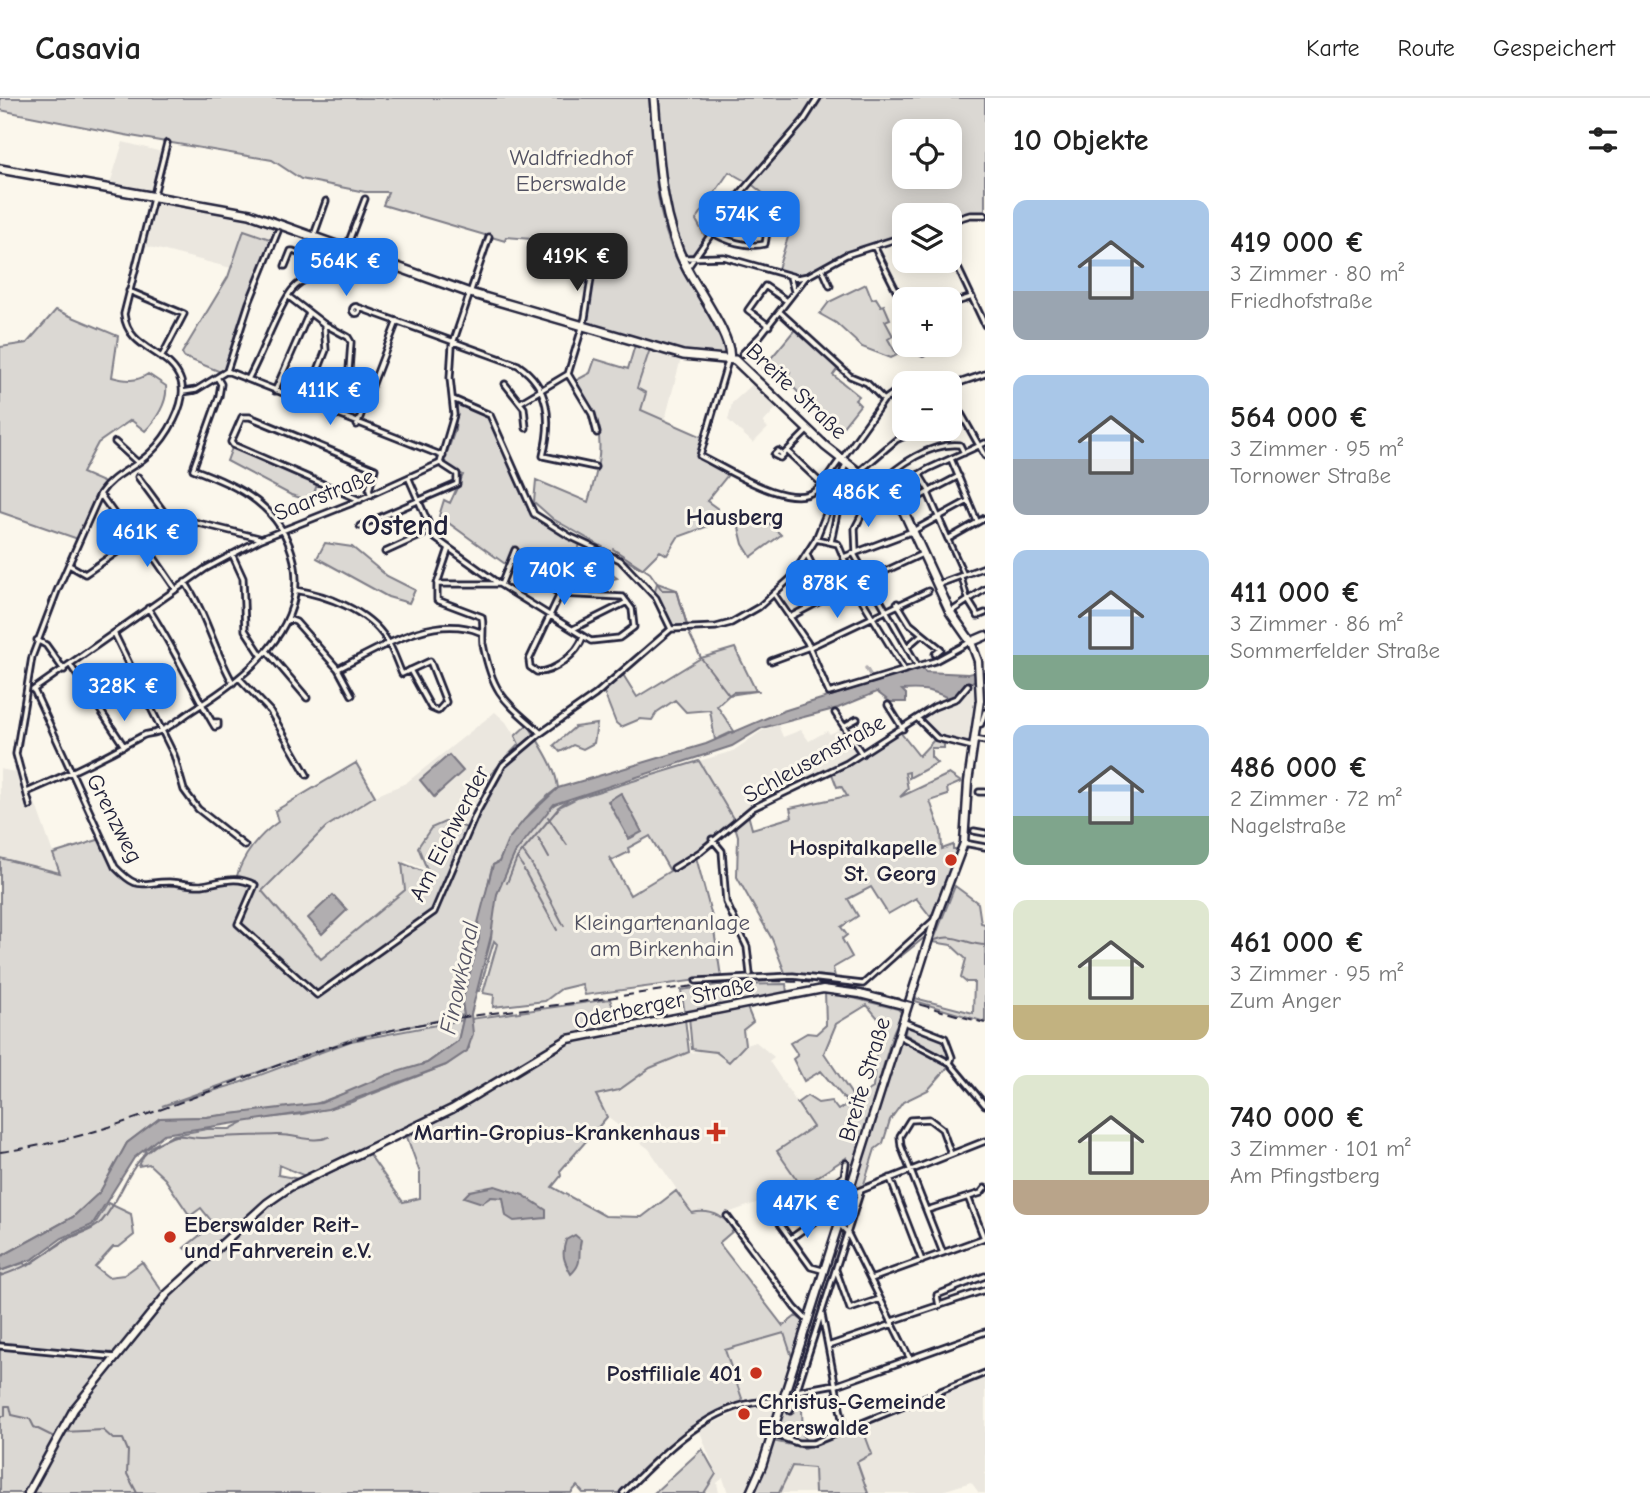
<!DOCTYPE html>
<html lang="de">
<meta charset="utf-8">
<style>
:root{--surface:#fff;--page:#f6f6f6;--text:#222;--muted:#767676;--line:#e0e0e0;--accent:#1a73e8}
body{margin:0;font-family:"Comic Neue",sans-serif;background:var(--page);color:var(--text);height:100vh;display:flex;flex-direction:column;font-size:26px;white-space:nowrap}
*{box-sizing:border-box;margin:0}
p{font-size:23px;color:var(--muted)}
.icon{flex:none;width:38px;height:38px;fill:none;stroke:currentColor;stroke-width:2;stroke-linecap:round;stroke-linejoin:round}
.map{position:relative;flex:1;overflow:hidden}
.side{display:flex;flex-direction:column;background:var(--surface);width:665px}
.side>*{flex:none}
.tools{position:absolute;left:892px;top:21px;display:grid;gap:14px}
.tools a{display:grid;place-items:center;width:70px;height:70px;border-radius:14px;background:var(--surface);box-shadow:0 4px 18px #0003;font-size:35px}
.price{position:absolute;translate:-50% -60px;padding:0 16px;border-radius:14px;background:var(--accent);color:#fff;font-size:23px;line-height:46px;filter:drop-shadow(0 2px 4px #0008)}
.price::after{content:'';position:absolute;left:50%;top:42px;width:21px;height:16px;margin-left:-10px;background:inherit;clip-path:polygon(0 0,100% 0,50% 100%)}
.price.current{background:#222;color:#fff}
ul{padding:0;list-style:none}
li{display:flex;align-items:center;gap:21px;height:175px;padding:0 28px}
li span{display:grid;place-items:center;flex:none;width:196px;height:140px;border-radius:14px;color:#555}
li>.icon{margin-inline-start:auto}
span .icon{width:84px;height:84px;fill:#fffc;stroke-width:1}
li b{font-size:30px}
h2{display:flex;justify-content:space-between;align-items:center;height:84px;padding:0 28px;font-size:30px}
header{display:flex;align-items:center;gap:42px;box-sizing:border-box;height:98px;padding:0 35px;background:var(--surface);border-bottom:2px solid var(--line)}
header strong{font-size:33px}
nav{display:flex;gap:38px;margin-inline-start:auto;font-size:24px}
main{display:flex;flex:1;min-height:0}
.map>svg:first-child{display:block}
.built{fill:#ebe7df}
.green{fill:#dbd8d3;stroke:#7e7d87;stroke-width:2;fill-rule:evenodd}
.water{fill:#b1aeb0;stroke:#787681;stroke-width:2}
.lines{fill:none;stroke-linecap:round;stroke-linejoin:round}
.stream{stroke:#787681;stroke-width:2}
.canal{stroke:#b1aeb0;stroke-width:3.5}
.pedestrian-casing{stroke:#22223b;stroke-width:8}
.minor-casing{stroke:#22223b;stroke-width:9}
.secondary-casing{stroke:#22223b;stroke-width:11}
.primary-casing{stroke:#22223b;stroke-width:12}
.pedestrian{stroke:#fbf7ec;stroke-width:2.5}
.minor{stroke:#fbf7ec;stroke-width:3.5}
.secondary{stroke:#fbf7ec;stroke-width:6}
.primary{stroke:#fbf7ec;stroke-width:7}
.rail{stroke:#22223b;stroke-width:2;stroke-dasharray:10 5;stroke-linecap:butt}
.poi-dot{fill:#c8321e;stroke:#fbf7ec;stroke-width:2.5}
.labels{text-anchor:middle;stroke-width:6;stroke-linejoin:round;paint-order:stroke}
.park-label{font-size:23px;fill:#505061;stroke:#fbf7ec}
.street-label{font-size:23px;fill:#22223b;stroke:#fbf7ec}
.poi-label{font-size:23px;font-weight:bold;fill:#22223b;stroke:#fbf7ec;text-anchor:end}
.neighbourhood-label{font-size:24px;font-weight:bold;fill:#22223b;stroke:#fbf7ec}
.water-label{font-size:24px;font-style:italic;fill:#545364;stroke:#fbf7ec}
.district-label{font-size:30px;font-weight:bold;fill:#22223b;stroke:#fbf7ec}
</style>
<header>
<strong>Casavia</strong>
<nav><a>Karte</a><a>Route</a><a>Gespeichert</a></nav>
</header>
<main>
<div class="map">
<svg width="985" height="1395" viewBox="0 0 985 1395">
<rect width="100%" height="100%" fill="#fbf7ec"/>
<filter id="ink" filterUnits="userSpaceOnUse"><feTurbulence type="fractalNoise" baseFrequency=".0143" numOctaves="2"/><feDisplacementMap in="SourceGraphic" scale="14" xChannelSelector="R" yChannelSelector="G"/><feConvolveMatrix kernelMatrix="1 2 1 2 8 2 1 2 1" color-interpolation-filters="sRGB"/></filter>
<g filter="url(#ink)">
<path class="built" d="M123,44L162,54L152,92L141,95L109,89Z
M156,102L244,118L278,129L273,142L244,132L231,170L142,147L151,107Z
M650,251L681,260L665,322L641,312L636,290Z
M754,285L778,308L763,325L768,330L753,345L728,322L732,305Z
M976,585L969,647L935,638L921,623L922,619L937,610L957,604Z
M495,614L506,624L519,645L489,678L470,720L472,723L444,779L406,763L402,766L405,792L321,861L262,793L326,729L375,698L406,685Z
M778,627L783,639L801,632L809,643L827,633L830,636L843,629L861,655L831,674L751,709L734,722L699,663L733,653L763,632Z
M0,671L25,676L60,775L0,760Z
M756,944L774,959L769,963L813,1029L777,1053L802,1089L719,1118L703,1112L693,1115L649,1051L607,1019L596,997L619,992L650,970L668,964L674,958L705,952L716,954L729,964L745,947Z
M784,1235L792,1259L746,1395H728L723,1380L717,1385L719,1395H704L716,1376L699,1331L746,1311L725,1252Z
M985,1276V1395H979L971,1384L936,1395H868L857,1363L872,1356L862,1330L864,1324Z
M792,1368L814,1369L815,1395H779Z"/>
<path class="green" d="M0,0H650C654,51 653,113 676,160C691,191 715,220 727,254C705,267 614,233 586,224L599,146L506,139L505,143L383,107L388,94H365L301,81L272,62L125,37L0,12Z
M657,0H815L804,19L747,84L729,74L696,122L706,140L692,158L682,156L669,118Z
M819,0H985V116L969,115L950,122V117H905V137L836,160L806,178L777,174L794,120L750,85L806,23ZM905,33H950V79H905Z
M244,132L273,142L223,275L184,259L182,255L228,179Z
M866,186L872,201L876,200L881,208L884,207L890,221L885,223L893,238L888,241L897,257L891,260L862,249L836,225L820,216L829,204Z
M56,212L118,238L112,279C126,283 136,284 148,276L166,288C168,304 156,322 145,333L131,322L98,345L82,375L105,385L78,441L0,414V249L27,245Z
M797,229L838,270L833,277L859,298L855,302L860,307L838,335L785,281L790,274L782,268L774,279L762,271Z
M635,247L650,251L637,290L646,295L641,312L705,340L700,358L731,373L707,403L718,411L714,426L678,439L667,457L660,453L642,471L553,421L534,404L536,382L588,404C598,373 606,343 592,312C587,302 580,293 575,283L590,275L595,261L628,271Z
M457,304L488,317L491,321L530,403L528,412L580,446L578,452L617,480C565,495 556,463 515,450L508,468L439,418L444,402L450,405L463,377L443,366L455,332Z
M233,347L318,384L311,403L291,397L227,363Z
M765,416V421L781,437L751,459L743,446L737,422Z
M325,445L352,449L387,478L415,492L409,505L388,499L317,460Z
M657,485L677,492L687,528L672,529L655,494Z
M735,550L756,593L729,597L717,608L734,633L715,642L710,612L686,614L675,602L657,614L652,622L640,621L621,629L616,625L603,592L622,575L637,599L701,560Z
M528,626C540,648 555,666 558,690C532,708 511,736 499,764L493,767C484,791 487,818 479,842C472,862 458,895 464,917L355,940L162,1008L236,986L351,943L463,922L458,943L427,965L313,1007L206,1019L160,1020L127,1045L100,1094L73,1119L0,1159V760L60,775L53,756L101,741C110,758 120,787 143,789C152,789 161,784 170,784C194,785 212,785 236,781C242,758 259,737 278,724L275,713L356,665L375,698L326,729L262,793L321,861L405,792L402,765L429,776L418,749L431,730L447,723L470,731L492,688L486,684L489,678L519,646L515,638Z
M597,626L594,645L583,651L573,647L560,654L554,647L575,629Z
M900,634L919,658L934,642L944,646V650H931V659L937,665L909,680V674L905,675L908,691L900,699L949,676L961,684L947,690L948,697L930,703L941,734L942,751L953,747V751H959L933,815L930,818L916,800L888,816L871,789L848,801L858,818L841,829L847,837L842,841L852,859L833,870L835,879L786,877L772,841L737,779L738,738L735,728L748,716L752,731L792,719L790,710L847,698L841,688L837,689L832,676Z
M699,663L734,722L688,763L696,759L712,819L721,879L585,897L582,886L561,891L545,903L493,909L494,897L483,895L497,846L494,843L479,893H476C480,876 487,859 491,841C492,832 491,823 492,814C499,779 533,706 572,699L557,710L577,700ZM650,738L670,773L630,797L609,759L613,762L629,754L628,750Z
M955,788L978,805L981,825L985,826V924L915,903V900L973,915L974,884H966L961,880L966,861L951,847L933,844Z
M786,886L787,895L685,916L681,892L717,887Z
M825,893L898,911L902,915L893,935L847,1094L845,1092L846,1060L802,1089L777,1053L813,1029L797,1005L807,998L818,1005L831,1003L838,1012L873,990L878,931L882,925L867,907L836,926L824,955L854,1000L847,1004L821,973L804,983L793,961L798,957L790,945L807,935L816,936L826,927Z
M610,901L619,928L577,937L452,1010L305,1078L279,1067L278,1077L299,1081L270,1099L199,1161L184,1150L214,1126L201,1110L190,1118L165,1081L149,1066L139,1068L146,1051L174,1037L207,1031H230L247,1022L303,1016L349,1005L446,967L469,950L470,921Z
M746,907L753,924L743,932L745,947L729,964L716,954L692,951L689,919Z
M685,921L689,954L650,970L619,992L596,997L607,1019L560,1073L561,1078L552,1089L605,1118L642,1119L676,1093L692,1115C710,1111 724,1118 734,1132L719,1145L783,1228L796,1218L803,1223L792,1259L784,1235L725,1252L745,1309C694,1321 660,1361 623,1395H583L577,1388L571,1395H0V1173L23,1165L28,1168L67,1140L93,1129L108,1105L131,1116L134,1137L119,1149H113L95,1169L108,1179L124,1177L142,1164L164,1196L117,1255L12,1250L113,1260L68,1315L72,1319L182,1185L248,1126L284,1096L369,1056L403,1104L420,1100V1075L407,1039L458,1012L569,943Z
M906,926L943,940L949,962L905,936Z
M902,943L949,968L928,992L903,1004L890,1022L883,1045L875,1051L801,1286L803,1338L807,1344L779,1337L776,1331L898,946Z
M862,1329L872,1356L857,1364L868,1395H815L814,1370L792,1368L779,1395H754L773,1343L804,1350Z
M702,1351L716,1376L704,1395H654Z"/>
<path class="water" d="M923,569L925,574L968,576L985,572V579C968,581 963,596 948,600C931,591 920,591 902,592L906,596V604H890L877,594L838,610L762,630L732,648L554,706L515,755L497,796L491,838L471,916L473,936L467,953L446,967L328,1011L164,1036L134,1060L92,1127L62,1140L33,1161L0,1173V1159L73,1119L100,1094L127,1045L160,1020L206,1019L321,1005L387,977L427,965L458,943L464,917L462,904L479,841L478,825L493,767L499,764L508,742L524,722L558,690L706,646L783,613Z
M449,657L463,673L434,699L420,682Z
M621,695L642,734L629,741L608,703Z
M333,797L347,812L322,836L308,820Z
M495,1088L523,1097L546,1112V1120L514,1123L506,1118L503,1100L491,1099L482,1105L464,1099L470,1093Z
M575,1137L581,1142C577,1157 584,1164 571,1176C564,1163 561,1157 566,1142Z"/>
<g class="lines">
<path class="stream" d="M613,451L650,475L662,492H677L687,527
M688,533L701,560L729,597L733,594L759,593
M548,719L567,747
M538,740L549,760
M523,754L532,767
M518,761L523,769
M533,769L564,828
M524,772L557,832
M507,785L517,760L558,711
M935,842C953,834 967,847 985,847
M900,859L925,839
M0,1178C30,1168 40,1159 65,1143C78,1135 91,1135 102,1123C127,1093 128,1056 172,1039C182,1035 192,1041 203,1040C228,1038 252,1038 277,1037C295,1036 312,1046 329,1039
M0,1318H5V1308H10L12,1317L30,1321L34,1329L54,1339
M64,1334L103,1332L113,1341H123L128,1353L127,1376L137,1395"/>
<path class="canal" d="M866,570L872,580"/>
<defs>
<path id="pedestrian" d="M948,441L964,476
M961,478L968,502"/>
<path id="minor" d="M950,123L970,117H985
M712,134C725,143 749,150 765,146L768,128L734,104
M314,137L326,103
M874,148L905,210
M346,151L365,101
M950,153L985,227
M684,160L724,159L798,180L808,178L846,157L905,138
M285,168L291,153H293L320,164L321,176
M688,169L738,98L804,22L818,0
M822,170L830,188
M790,179L794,193
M129,193L184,216L161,260
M289,199L324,226L348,239L351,244L349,272L332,317
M950,206L972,199
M352.5 212a3.5 3.5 0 1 1 7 0a3.5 3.5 0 1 1-7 0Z
M360,210L518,267C550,289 552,322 543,358L595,369
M780,214L850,278L867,285L884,302
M769,228L748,212L765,188L787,203
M915,247L917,252L923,255L930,247
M742,256L760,238L806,179
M728,263L700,358C727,371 790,413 816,392C826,385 832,371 840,362
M227,273L443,358
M568,276L592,316L597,335
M248,281C261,259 278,209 292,192C303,179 322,174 337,178L346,157
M505,286L524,310L526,330
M950,288L985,276
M275,293L309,215
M183,294L196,292L227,273L249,205L278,133
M950,296L985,358
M453,301L490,317L534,416L569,438L620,462L656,500L671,531
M521,304L568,276L585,220L593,167
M305,305L326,252L324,226
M950,319L961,315
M357,327L397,223
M115,344L137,364
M788,354L822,386
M783,357L778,353L774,357L780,360L808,332
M842,361L884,302L905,287
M951,361L977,423
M860,373L896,342L921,331
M919,376L930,394
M138,379L169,421
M409,381L435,440L499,486L591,543L619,540L634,529L632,511L623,499L560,496L511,463
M879,387C898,367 931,344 960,347L964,355
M888,395L928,371L985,345
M928,395L948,441L985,420
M100,396L133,442
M360,402L233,347L231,344L242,319H250L375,371L369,392L371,397
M902,408L959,378
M360,428L457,386V376L440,365
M140,439L175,490
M816,441L838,446L859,497L904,571
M831,444L837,415L852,389
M449,450L437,486V502L482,519C484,528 482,537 483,546C493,597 504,602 541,635
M385,454L431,433
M856,455L855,430L876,389
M232,456L243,480L245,532L262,558
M854,456L917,567
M844,459L913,433L968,403
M69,467L85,476L161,424L174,419L259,440
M866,482L922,456
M185,484C206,515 214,552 233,585
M437,486H498
M939,486L985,469
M501,487L515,452
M295,492C326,497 368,512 386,541C393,551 397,565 402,576L430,563L446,604L438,613L431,610L410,572
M560,496L529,562L530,569L537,574C554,575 578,555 583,539
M774,496L807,544L829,595L935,563L970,544
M968,502L978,518L985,515
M897,505L910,526L941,551L935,556
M148,510C172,546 190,586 212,624H218V628L215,629L212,624
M952,513L985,491
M790,519L828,499L807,457
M288,521L296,524L338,571L352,597
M573,531L627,504
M114,535L174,657L184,692L198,711L245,748
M37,542L46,547L64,572
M907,549L922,536
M267,553L307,600
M771,563L812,548L928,493
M71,568L124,648
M338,571C380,550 432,515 480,534
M239,580L270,613L307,677
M33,592L205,471L261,441L352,405L440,365L454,317L450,280L452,248L489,139
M34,592L115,769C139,794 140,784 169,784C179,784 191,788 202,787C222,784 235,777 255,787L238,826L317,897L434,814L476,716L503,667L541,635L595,597L671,531L716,529L731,525L759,509L791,480L816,441L846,366
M888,607L903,631
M835,615L862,656
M918,621L937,640L973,649
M977,627L981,626L985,614
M844,628L857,621
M974,641L985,643
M27,694C67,677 104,659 142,638C147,635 152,636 157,634C169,631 182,619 193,612C245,580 308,531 294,463C282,408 240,389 193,371L219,298L221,286L218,281
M979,694H985
M30,708L16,656L32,559L57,493L100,396C113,376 134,371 150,355C166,340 188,306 181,283C171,252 128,253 124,216L167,45
M974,733L985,735
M712,741L722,753L726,804L747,849L750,876
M964,745L985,749
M674,770L700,754L753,710L847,665L934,609L957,600L968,587
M696,883L793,878L863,886L933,823
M904,924L945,940L952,959L950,965
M899,938L950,965L985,1007
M890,1080L922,1163
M850,1092L856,1094L985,1043
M968,1099L984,1140
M844,1101L842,1093L846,1065
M927,1112L981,1095L985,1090
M727,1118L795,1210L808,1223
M839,1126L847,1134L910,1261
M790,1141L844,1102
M943,1155L901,1048L900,1038L910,1022L929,1021L942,1031L951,1056
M822,1172L811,1169L780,1126L844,1078
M836,1172L850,1211L880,1201
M871,1181L984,1140
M939,1208L937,1197L985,1178
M822,1217L844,1331
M892,1223L985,1192
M0,1248L114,1259
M828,1248L893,1226
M837,1287L985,1234
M797,1293L835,1286
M790,1313L861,1092
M772,1336L798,1345H813L985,1275
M623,1395C665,1354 717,1296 782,1304"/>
<path id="secondary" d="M28,1395L74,1311L167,1196L267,1105L290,1089L452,1011L568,941L823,891L860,896L907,908
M750,1395L762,1368L935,822L964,745L968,684L980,602L978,563L971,544"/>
<path id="primary" d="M654,0C659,57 660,117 686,169C695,188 735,243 729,261
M0,71L250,116L470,195L683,257L735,262L825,348L894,402L904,414L950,514L971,544L985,538"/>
</defs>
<use href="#pedestrian" class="pedestrian-casing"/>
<use href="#minor" class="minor-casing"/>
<use href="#secondary" class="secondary-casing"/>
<use href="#primary" class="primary-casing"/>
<use href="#pedestrian" class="pedestrian"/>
<use href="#minor" class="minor"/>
<use href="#secondary" class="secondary"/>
<use href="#primary" class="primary"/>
<path class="rail" d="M0,1054C117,1039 230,980 343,945C417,922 496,915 573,905C652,894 734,878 815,885C874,890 928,910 985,925"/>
</g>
</g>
<g class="poi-dot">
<circle cx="951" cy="762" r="7"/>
<path d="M712.5 1023.5h7v7h7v7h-7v7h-7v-7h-7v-7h7z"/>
<circle cx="170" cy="1139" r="7"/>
<circle cx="756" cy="1275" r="7"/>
<circle cx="744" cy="1316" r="7"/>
</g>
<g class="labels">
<g class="park-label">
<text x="571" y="67">Waldfriedhof<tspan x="571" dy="26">Eberswalde</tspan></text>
<text x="662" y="832">Kleingartenanlage<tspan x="662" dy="26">am Birkenhain</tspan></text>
</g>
<g class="street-label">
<text transform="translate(797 293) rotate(43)" y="8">Breite Straße</text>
<text transform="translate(324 396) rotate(-22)" y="8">Saarstraße</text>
<text transform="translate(814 660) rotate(-29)" y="8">Schleusenstraße</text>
<text transform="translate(115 720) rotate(63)" y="8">Grenzweg</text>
<text transform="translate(449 735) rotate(-63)" y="8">Am Eichwerder</text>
<text transform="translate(664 904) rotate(-12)" y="8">Oderberger Straße</text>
<text transform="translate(864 981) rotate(-73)" y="8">Breite Straße</text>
</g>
<g class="poi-label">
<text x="937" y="757">Hospitalkapelle<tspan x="937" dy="26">St. Georg</tspan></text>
<text x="700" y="1042">Martin-Gropius-Krankenhaus</text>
<text x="184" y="1134" text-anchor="start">Eberswalder Reit-<tspan x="184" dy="26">und Fahrverein e.V.</tspan></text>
<text x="742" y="1283">Postfiliale 401</text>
<text x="758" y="1311" text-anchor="start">Christus-Gemeinde<tspan x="758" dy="26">Eberswalde</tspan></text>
</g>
<g class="neighbourhood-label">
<text x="735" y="427">Hausberg</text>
</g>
<g class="water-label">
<text transform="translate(459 880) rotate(-78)" y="8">Finowkanal</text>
</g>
<g class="district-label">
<text x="405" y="437">Ostend</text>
</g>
</g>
</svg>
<div class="tools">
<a><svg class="icon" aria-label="locate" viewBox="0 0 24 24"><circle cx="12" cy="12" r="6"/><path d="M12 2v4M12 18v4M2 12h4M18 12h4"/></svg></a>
<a><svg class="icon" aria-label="layers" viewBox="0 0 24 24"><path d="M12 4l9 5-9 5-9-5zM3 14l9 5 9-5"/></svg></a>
<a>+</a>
<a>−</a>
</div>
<b class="price" style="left:749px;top:153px">574K €</b>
<b class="price current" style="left:577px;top:195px">419K €</b>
<b class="price" style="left:346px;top:200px">564K €</b>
<b class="price" style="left:330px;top:329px">411K €</b>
<b class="price" style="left:868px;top:431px">486K €</b>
<b class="price" style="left:147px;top:471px">461K €</b>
<b class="price" style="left:564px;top:509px">740K €</b>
<b class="price" style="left:837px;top:522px">878K €</b>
<b class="price" style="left:124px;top:625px">328K €</b>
<b class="price" style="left:807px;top:1142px">447K €</b>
</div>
<section class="side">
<h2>10 Objekte<svg class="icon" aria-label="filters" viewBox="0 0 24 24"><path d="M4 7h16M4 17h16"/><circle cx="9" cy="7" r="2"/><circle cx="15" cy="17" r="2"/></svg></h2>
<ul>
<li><span style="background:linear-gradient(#a9c7e8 65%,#9aa5b1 0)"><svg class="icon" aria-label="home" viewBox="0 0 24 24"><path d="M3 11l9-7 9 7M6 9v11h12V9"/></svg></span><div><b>419 000 €</b><p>3 Zimmer · 80 m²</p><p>Friedhofstraße</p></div></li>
<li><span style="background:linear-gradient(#a9c7e8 60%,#9aa5b1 0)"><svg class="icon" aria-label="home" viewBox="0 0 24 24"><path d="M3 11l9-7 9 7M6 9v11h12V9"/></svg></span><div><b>564 000 €</b><p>3 Zimmer · 95 m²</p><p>Tornower Straße</p></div></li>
<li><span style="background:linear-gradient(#a9c7e8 75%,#7fa58c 0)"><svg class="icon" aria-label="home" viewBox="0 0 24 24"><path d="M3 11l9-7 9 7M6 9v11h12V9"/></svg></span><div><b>411 000 €</b><p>3 Zimmer · 86 m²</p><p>Sommerfelder Straße</p></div></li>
<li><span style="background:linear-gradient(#a9c7e8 65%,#7fa58c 0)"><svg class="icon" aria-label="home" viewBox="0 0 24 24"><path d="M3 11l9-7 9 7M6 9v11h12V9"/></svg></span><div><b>486 000 €</b><p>2 Zimmer · 72 m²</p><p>Nagelstraße</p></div></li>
<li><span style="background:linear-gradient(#dfe7d0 75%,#c2b280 0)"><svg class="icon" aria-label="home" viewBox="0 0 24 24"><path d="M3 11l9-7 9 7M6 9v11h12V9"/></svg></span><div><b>461 000 €</b><p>3 Zimmer · 95 m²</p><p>Zum Anger</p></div></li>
<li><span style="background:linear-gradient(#dfe7d0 75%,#b9a48a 0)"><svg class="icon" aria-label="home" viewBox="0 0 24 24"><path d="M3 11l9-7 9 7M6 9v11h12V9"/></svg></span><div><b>740 000 €</b><p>3 Zimmer · 101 m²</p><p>Am Pfingstberg</p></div></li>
</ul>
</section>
</main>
